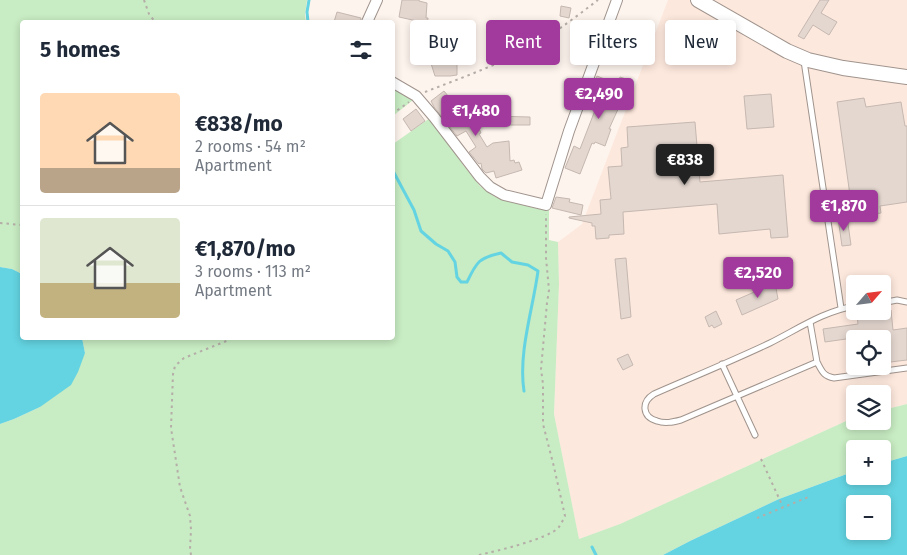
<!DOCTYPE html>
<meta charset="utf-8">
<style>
:root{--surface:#fff;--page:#f2f2f3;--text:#1f2937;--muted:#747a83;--line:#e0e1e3;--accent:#a2399c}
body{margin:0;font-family:"Fira Sans",sans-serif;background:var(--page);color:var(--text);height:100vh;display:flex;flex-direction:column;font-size:19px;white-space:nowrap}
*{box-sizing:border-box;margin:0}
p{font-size:16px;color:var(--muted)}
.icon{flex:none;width:28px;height:28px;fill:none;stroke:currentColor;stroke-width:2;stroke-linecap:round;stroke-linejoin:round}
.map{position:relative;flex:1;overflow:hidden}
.details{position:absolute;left:20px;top:20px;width:375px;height:320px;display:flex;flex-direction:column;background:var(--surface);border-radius:5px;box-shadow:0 2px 8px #0003}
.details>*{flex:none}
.top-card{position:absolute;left:410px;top:20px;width:421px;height:45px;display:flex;gap:10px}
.needle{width:32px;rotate:62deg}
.controls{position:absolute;left:846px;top:275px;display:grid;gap:10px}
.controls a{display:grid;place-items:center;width:45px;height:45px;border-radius:5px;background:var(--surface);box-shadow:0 2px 8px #0003;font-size:25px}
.price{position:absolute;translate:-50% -42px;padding:0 11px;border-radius:5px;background:var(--accent);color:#fff;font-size:16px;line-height:32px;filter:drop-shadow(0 1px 2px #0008)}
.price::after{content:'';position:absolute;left:50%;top:30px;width:15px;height:11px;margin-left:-8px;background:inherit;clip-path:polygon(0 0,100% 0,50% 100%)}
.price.selected{background:#222;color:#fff}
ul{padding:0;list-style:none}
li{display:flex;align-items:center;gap:15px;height:125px;padding:0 20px}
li+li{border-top:1px solid var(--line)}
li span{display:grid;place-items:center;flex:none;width:140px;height:100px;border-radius:5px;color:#555}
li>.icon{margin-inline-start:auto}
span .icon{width:60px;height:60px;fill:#fffc;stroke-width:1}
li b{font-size:21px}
h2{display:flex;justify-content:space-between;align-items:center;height:60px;padding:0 20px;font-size:21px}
.chip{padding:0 18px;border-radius:5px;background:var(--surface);box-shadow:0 2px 8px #0003;font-size:18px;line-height:45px}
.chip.selected{background:var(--accent);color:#fff}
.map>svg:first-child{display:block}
.built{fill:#fde8dd;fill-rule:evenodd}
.green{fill:#c8ecc3}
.water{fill:#64d4e2;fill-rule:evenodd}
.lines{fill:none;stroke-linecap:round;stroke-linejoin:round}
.stream{stroke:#64d4e2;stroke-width:3}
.building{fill:#e4d7d0;stroke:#c5b8b1}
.service-casing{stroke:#a0948d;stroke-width:7}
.minor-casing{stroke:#a0948d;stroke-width:12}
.secondary-casing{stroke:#a0948d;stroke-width:16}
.path{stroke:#b5ada8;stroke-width:2;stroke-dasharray:2.5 4;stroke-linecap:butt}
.service{stroke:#fff;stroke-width:5}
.minor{stroke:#fff;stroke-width:10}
.secondary{stroke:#fff;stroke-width:14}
</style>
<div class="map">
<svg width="907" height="555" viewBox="0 0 907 555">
<rect width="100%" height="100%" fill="#fef4ee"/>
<path class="built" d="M668,0H907V404L883,410L882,394H855V417L620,524L579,539L554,414L559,284L558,242L582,224ZM855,284H882V311H855ZM855,339H882V366H855Z"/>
<path class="green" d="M0,0H307L305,15L306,22H22V274L12,269L0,267Z
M393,87L413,100L393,116Z
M430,118L464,166L480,186L495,197L534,208L549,210V240L558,242L559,284L554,414L579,539L620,524L855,417V421H882L883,410L907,404V456L883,463L882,449H855V471L779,499L690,541L663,555H0V424L14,419L40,407L85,353L82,338H392L393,144Z"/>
<path class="water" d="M0,267L12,269L22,274V338H82L85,353L78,372L71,385L40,407L14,419L0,424Z
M907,456V555H663L690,541L779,499L855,471V476H882L883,463ZM855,504H882V531H855Z"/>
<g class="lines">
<path class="stream" d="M308,22L307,12L309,0
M392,169L414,210L421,231L436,244L448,251L455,262L457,277L461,282H467C477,261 479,258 501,253L512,262L528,265L538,271C533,309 518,353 524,391
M592,547L596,555"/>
</g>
<path class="building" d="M402,0H419V1L427,3L426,18H428L427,28L416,27L417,21L399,17Z
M820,0H829L821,13L837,22L829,35L813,25L804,39L798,36Z
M561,6L571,8L569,18L560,16Z
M337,12L361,18L360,22H334Z
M429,46L457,48V75L450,76H435L428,54Z
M597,76L617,84L620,77L629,80L619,107L609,129H611L605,146L595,142L594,144L592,143L580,174L565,168L574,146L580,149L599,100L598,99L599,97L590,94Z
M444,91L453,102L456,100L459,104L464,100L483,125H477L481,133L479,134L487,147L493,143L509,141L510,161L514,160L515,163L519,162L522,170L496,178L494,171L486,173L482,169L481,163L479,164L469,152L476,147L466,131L457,136L434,107L431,101Z
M771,94L774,127L747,129L744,96Z
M864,98L866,107L901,102L905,126H907V202L880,206L881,213L853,217L837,102Z
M416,109L425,121L411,131L403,119Z
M493,116L530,117V125H493Z
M695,122L700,182L783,175L788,237L771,238L770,229L719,234L717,204L623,212L624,234L609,235V238L596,239L595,226H592V223L569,218V217L601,214L600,200L611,199L608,167L622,166L621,148L628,147L627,127Z
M556,197L570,199L569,202L583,205L581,215L552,208Z
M847,217L851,245L842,246L838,218Z
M626,258L631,317L621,319L615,259Z
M775,283L778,299L742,315L736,300Z
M891,310L893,330L907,328V360L882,363V339H860V337L825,342L823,329L858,324L857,314Z
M716,311L722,324L714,328L712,325L709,327L705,317Z
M628,354L633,365L623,370L617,359Z"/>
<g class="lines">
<defs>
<path id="service" d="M804,61L841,308
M882,303L897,300L907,302
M810,322L817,362L681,420C673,422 665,424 657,421C642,417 641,402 654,394C693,377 732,361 770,343C798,329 824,311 855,306
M817,362C822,371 823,376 834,378L907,368
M722,364L755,435"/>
<path id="minor" d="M367,22L377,0
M392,82L416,96L434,117L480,177L490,187L504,195L546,205L569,131L617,0"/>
<path id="secondary" d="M698,0L787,51L808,60L843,68L907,77"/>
</defs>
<use href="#service" class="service-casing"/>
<use href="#minor" class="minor-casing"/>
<use href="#secondary" class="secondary-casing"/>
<path class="path" d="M144,0L149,14L155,22
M425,92C461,78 498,65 532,46C555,33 577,16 598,0
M392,114L409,102
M0,223L22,225
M761,459L783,507
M757,518L811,496
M191,555L190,549L191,530L190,516L180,487L171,428L173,374L175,366L184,358L229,340L232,338
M479,555C496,551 549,539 559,527C561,524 563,520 565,516L554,467L543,424V384L541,369L547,303L549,290L546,258V214"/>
<use href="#service" class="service"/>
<use href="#minor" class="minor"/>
<use href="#secondary" class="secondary"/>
</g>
</svg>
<div class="controls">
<a><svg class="needle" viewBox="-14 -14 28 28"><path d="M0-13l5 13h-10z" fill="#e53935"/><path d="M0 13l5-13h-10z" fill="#747a83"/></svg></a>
<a><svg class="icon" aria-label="locate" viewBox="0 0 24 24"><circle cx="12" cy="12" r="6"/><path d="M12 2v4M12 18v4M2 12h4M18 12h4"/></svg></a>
<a><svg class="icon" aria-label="layers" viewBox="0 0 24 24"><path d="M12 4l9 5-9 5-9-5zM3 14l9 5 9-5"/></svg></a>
<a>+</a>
<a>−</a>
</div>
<b class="price" style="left:599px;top:120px">€2,490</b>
<b class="price" style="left:476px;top:137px">€1,480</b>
<b class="price selected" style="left:685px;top:186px">€838</b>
<b class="price" style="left:844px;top:232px">€1,870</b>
<b class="price" style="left:758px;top:299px">€2,520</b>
<div class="top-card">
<a class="chip">Buy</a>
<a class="chip selected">Rent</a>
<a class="chip">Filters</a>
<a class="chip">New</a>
</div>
<section class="details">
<h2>5 homes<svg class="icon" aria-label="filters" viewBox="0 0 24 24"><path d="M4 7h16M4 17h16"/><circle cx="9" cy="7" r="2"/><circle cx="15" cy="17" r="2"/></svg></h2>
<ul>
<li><span style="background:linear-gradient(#ffd9b3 75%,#b9a48a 0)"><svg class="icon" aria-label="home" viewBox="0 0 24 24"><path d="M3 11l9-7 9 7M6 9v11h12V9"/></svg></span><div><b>€838/mo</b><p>2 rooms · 54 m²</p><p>Apartment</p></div></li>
<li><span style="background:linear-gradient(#dfe7d0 65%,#c2b280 0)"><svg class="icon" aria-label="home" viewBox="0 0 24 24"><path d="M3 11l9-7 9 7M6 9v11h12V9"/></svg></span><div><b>€1,870/mo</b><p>3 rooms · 113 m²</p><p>Apartment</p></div></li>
</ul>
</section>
</div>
